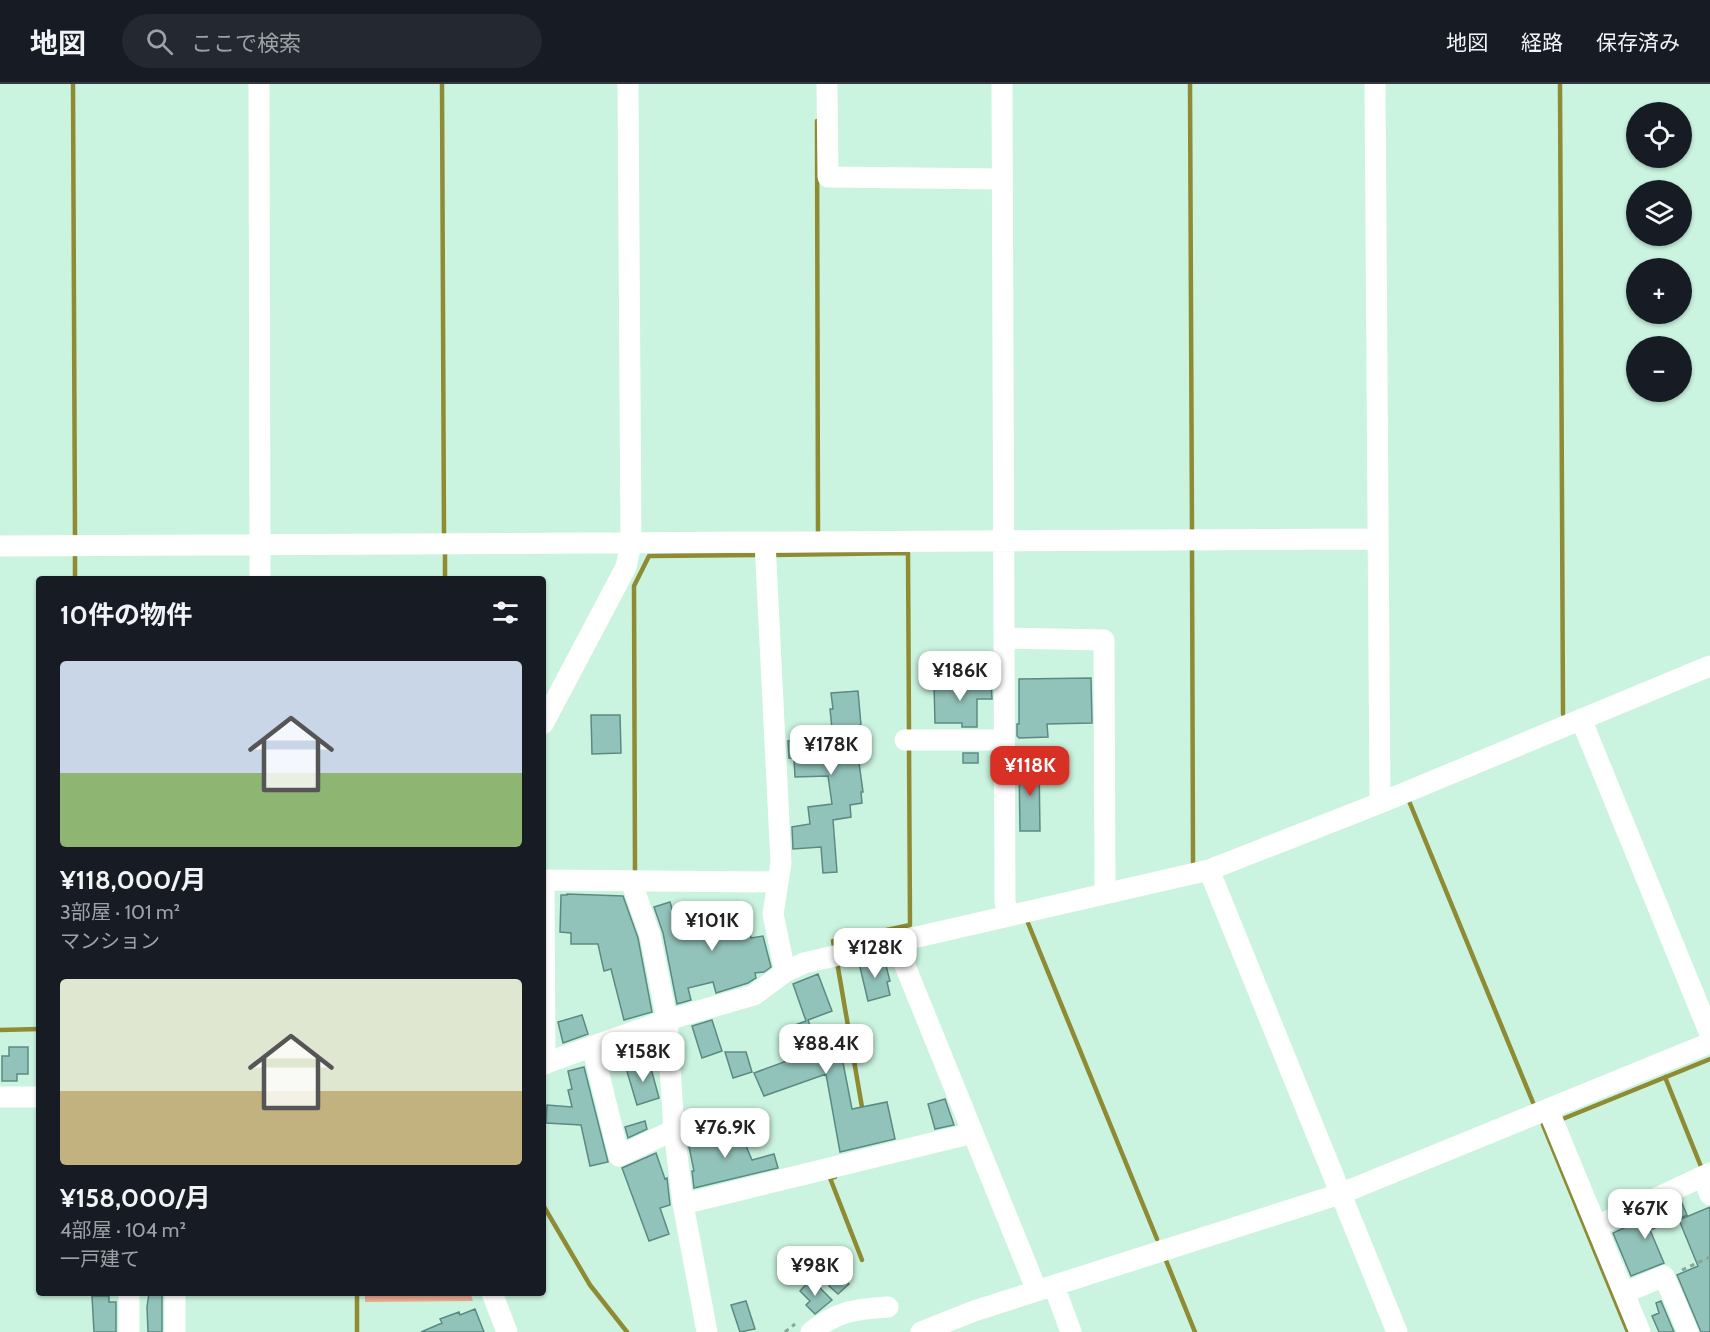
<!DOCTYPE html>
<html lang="ja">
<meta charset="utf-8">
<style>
:root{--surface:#171b24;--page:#242831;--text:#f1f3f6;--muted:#9ea1a6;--line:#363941;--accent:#d93025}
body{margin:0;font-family:Cabin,"Noto Sans JP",sans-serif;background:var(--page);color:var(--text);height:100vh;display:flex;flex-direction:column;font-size:22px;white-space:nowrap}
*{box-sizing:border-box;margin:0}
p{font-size:20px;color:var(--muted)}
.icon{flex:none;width:33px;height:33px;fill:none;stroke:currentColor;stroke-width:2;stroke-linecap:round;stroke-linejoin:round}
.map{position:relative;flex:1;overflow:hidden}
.sheet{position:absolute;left:36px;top:492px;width:510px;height:720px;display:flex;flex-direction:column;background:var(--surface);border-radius:6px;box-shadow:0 2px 4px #0004}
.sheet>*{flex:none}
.buttons{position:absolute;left:1626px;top:18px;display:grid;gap:12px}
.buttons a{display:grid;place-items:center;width:66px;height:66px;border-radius:50%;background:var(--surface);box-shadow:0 2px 4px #0004;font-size:30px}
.price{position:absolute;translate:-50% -51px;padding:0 14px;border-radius:12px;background:#fff;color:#222;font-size:20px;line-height:39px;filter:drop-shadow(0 2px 3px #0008)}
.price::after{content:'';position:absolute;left:50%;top:36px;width:18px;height:14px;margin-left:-9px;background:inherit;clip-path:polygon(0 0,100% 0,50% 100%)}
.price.on{background:var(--accent);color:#fff}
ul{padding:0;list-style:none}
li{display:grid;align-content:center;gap:12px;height:318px;padding:0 24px}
li span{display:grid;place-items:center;height:186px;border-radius:6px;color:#555}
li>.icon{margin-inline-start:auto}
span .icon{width:108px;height:108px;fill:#fffc;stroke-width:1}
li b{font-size:26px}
h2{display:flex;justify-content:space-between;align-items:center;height:72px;padding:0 24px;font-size:26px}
header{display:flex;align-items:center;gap:36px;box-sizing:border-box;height:84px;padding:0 30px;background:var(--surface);border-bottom:2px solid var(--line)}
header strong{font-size:28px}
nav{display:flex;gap:33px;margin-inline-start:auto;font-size:21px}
.search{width:420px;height:54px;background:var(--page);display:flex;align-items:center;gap:15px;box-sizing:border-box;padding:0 21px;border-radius:33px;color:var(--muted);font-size:22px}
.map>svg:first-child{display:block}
.green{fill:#efab90}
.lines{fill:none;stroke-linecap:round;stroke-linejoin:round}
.stream{stroke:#8f8b34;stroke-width:4.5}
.building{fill:#92c3ba;stroke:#5b8a83;stroke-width:1.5}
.path{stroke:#86a696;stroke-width:3;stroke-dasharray:4.5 4.5;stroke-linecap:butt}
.minor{stroke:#fff;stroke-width:21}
</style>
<header>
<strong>地図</strong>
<div class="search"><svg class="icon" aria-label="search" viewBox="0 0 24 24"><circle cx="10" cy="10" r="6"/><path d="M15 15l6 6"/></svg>ここで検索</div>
<nav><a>地図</a><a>経路</a><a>保存済み</a></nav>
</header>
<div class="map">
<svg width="1710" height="1248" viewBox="0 0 1710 1248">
<rect width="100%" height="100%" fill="#caf4df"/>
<path class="green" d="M365,1209H470L473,1217L365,1218Z"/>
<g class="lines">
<path class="stream" d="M73,0L75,455
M442,0L444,455
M1190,0L1192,449
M1560,0L1563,630
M817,37L818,451
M1192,462L1193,779
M445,469V495
M75,471V495
M773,471L908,469L909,650
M1409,717L1534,1021
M635,788L634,502L649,472L757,471
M1028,839L1157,1155
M854,853L910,841L909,661
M834,862L833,857L839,856
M837,878L863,1029
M0,946L39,945
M1665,993L1702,1085
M1560,1036L1710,975
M1543,1041L1628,1248
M835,1093L830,1094L862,1176
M543,1121L590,1201L627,1248
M1165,1174L1195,1248
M357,1209V1248"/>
</g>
<path class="building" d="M1091,594L1092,639L1047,640L1048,653L1019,654L1017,652V640H1019V595Z
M991,599L992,615H977V643H962V639H935L934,600Z
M858,607L861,641L858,642L860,671H858L863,708H861L862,719L850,721L851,733L833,736L837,788L823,789L821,763L793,765L792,743L810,740L808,723L832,720L828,692L795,693L794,674H789L788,657L833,655L830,625H833L831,609Z
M591,631H620L621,669L592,670Z
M963,669H978V679H963Z
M1019,678H1039L1040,747H1020Z
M567,810L623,812L638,854L652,928L624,936L611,885L604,887L598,860H571V849L560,848L561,811H567Z
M670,818L678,845L744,826L751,854L763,852L771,883L764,888L755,889L756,894L748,899L716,909L713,898L688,904L691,916L677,920L663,849L654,823Z
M884,874L890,897L887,898L890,911L868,917L859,879Z
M818,890L832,927L808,936L818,964L839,958L852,1025L887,1018L895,1055L840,1068L826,990L764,1012L754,989L795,974L786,951L789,950L787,944L806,937L793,900Z
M582,931L588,950L563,959L558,938Z
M712,936L722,967L702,974L692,942Z
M9,963H28V990H17V997H2V972H9Z
M725,968H746L752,988L733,994Z
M649,977L659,1014L637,1021L626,984Z
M584,983L608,1078L590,1082L581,1041L546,1039L547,1021L572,1023L568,1006L572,1005L568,987Z
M945,1015L954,1041L935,1045L928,1020Z
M645,1037L647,1045L628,1054L625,1043Z
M738,1043L752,1076L774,1070L778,1084L694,1104L692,1087H694L688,1058L711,1052L712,1054Z
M656,1069L665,1095L667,1094L670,1121L660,1124L669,1150L649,1157L622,1084Z
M1681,1117L1687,1131L1650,1146L1664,1179L1631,1192L1613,1149Z
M1710,1123V1248H1701L1677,1191L1698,1182L1679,1136Z
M840,1191L849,1200L838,1210L829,1202Z
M811,1195L832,1216L815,1230L806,1221L810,1217L800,1207Z
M149,1209H162V1248H148L147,1223Z
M92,1212H109V1218H116V1248H94Z
M746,1217L755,1245L740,1248L731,1221Z
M1661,1217L1674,1248H1659L1652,1232L1659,1229L1656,1219Z
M475,1225L484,1248H421L442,1239L440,1235L459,1228L460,1231Z"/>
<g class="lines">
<path class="path" d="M1682,1186L1710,1173
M785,1248L795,1240"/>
<path class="minor" d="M259,0L260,495
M827,0L828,93L1002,95
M1002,0L1005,818L1008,831
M1375,0L1380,719
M765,458L781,779L773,830L785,888
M0,462L1377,455
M1004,554L1104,556L1105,809
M1581,635L1710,950
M543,640L626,483L631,459L628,0
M905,656H1004
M1209,786L1397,1248
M543,796L778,798
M544,796L545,980
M631,797L650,851L667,936L674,1046L683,1120L707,1248
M895,857L1037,1207
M592,962L619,1072L674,1046
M543,980L667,936L754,911L785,888L804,879L1209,786L1380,719L1710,582
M0,1013H39
M1548,1025L1640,1248
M1703,1092L1710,1111
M683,1120L973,1049
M1597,1142L1710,1089
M1054,1202L1071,1248
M129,1209V1248
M175,1209V1248
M492,1209L507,1248
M1624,1209L1664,1192L1688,1248
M811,1248C838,1227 855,1225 888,1223
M921,1248L974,1227L1340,1110L1710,959"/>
</g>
</svg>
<div class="buttons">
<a><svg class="icon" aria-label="locate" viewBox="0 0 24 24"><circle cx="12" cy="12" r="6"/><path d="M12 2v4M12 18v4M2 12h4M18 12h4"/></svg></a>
<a><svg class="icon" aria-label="layers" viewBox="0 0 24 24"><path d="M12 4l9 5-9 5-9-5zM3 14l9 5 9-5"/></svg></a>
<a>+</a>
<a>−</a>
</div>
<b class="price" style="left:960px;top:618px">¥186K</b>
<b class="price" style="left:831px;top:692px">¥178K</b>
<b class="price on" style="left:1030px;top:713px">¥118K</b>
<b class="price" style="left:712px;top:868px">¥101K</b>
<b class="price" style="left:875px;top:895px">¥128K</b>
<b class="price" style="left:826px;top:991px">¥88.4K</b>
<b class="price" style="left:643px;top:999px">¥158K</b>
<b class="price" style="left:725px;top:1075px">¥76.9K</b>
<b class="price" style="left:1645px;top:1156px">¥67K</b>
<b class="price" style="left:815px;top:1213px">¥98K</b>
<section class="sheet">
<h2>10件の物件<svg class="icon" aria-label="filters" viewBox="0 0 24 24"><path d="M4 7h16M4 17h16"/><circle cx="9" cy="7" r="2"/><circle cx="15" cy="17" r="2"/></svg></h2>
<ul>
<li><span style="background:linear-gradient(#c9d6e8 60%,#8fb573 0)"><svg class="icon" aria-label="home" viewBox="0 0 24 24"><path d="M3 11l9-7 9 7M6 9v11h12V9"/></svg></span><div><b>¥118,000/月</b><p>3部屋 · 101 m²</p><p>マンション</p></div></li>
<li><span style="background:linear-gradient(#dfe7d0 60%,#c2b280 0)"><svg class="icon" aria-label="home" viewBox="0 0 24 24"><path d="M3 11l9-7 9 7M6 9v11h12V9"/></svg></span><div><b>¥158,000/月</b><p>4部屋 · 104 m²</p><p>一戸建て</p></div></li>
</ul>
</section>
</div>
